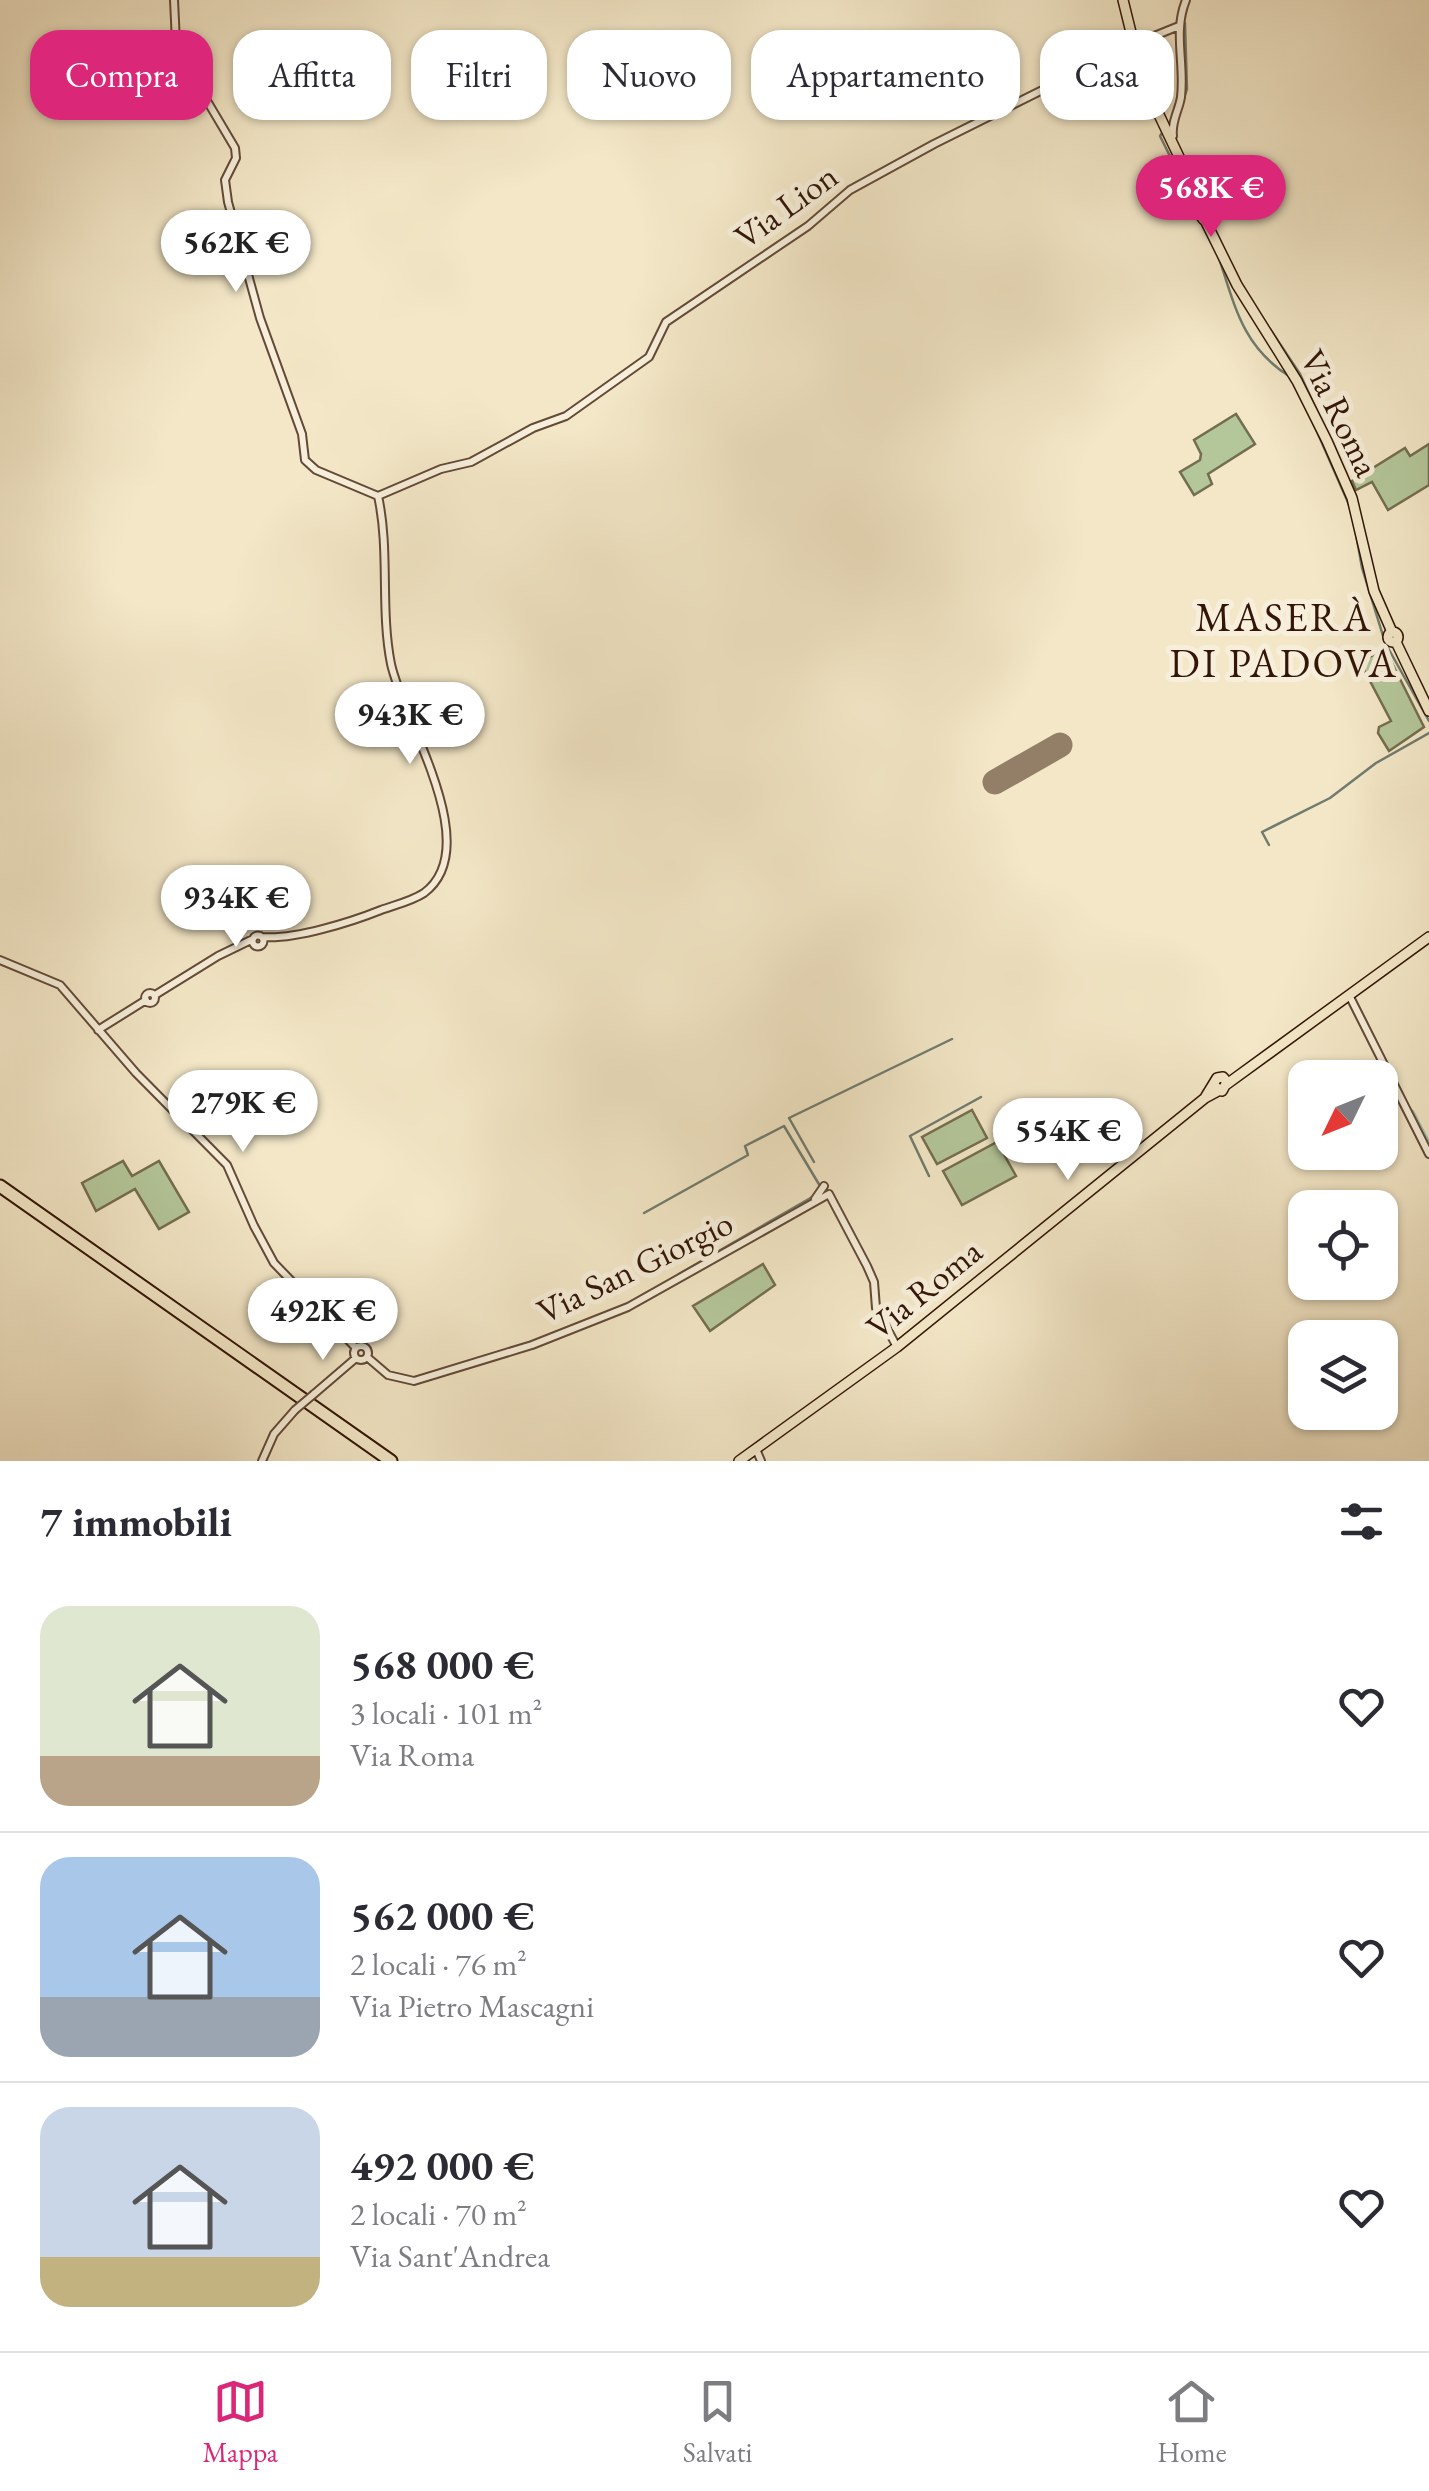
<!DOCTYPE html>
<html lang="it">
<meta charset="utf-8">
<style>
:root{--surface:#fff;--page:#f2f2f3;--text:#2b2b33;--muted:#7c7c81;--line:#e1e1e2;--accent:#db2777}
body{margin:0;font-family:"EB Garamond",serif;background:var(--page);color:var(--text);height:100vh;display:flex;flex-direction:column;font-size:38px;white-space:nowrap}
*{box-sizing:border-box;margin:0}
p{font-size:32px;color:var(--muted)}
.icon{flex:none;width:55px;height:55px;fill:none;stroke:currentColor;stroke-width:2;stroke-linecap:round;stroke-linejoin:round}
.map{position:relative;height:1461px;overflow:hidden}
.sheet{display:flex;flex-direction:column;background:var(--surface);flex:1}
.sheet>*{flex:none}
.hud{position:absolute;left:30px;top:30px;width:1370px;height:90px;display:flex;gap:20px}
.needle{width:65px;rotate:227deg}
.tools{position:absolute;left:1288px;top:1060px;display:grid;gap:20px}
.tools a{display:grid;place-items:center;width:110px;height:110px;border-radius:20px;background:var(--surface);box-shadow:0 2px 8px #0004;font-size:50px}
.price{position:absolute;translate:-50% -85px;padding:0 22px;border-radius:35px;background:#fff;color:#222;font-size:32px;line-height:65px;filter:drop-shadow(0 2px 5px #0008)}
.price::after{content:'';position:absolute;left:50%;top:60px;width:30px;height:22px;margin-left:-15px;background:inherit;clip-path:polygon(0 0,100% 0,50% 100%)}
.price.on{background:var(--accent);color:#fff}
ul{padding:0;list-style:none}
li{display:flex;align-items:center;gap:30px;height:250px;padding:0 40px}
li+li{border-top:2px solid var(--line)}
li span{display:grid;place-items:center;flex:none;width:280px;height:200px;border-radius:30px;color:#555}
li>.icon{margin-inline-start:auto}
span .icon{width:120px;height:120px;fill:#fffc;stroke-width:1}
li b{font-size:42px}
h2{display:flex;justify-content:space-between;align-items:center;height:120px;padding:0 40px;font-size:42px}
.pill{padding:0 35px;border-radius:30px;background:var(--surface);box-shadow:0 2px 8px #0004;font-size:35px;line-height:90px}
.pill.on{background:var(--accent);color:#fff}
.dock{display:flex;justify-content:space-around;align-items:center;height:140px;border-top:2px solid var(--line);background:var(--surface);font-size:28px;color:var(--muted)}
.dock a{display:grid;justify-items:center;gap:5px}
.dock .on{color:var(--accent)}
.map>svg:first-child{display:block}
.green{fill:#b4c79a;stroke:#746e50;stroke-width:2.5}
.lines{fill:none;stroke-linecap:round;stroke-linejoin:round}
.stream{stroke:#717c6f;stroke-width:2.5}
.canal{stroke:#9bc0b4;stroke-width:5}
.runway{stroke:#937e67;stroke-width:25}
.minor-casing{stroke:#634a37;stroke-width:10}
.major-casing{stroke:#331607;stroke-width:12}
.highway-casing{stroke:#331607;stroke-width:15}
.minor{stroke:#f7efdb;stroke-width:6}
.major{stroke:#f3e7c7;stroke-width:9}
.highway{stroke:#f3e7c7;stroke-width:11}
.minor-bridge-casing{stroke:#634a37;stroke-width:10;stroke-linecap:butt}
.minor-bridge{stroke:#f7efdb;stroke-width:6}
.labels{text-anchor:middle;stroke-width:10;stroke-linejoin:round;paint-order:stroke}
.street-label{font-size:35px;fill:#331607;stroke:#f7efdb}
.quarter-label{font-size:40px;letter-spacing:2.5px;fill:#331607;stroke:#f7efdb}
</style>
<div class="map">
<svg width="1429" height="1461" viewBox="0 0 1429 1461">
<rect width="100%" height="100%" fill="#f3e7c7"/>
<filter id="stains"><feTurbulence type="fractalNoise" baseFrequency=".002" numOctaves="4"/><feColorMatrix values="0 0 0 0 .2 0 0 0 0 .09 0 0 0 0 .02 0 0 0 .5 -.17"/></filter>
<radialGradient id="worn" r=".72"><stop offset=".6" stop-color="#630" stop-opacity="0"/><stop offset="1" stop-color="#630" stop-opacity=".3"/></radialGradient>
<path class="green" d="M1236,414L1255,444L1208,474L1212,484L1194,495L1180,472L1200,460L1201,454L1194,440Z
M1429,444V485L1388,510L1372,482L1356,490L1352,481L1405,448L1410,456Z
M1385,649L1424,727L1389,751L1378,733L1379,727L1391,721L1360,662Z
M972,1110L987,1138L937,1164L922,1137Z
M997,1142L1016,1176L962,1205L943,1171Z
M123,1161L132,1176L159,1161L189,1212L159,1229L135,1189L96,1211L82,1183Z
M763,1264L775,1285L710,1331L693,1306Z"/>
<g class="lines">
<path class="stream" d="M1184,98L1187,89L1185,23
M1162,133L1160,136L1197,211
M1219,258C1235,307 1243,347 1289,376
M1270,329L1300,374L1322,422
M1311,418L1350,507
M1340,461L1346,473
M1356,534L1362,568L1384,639
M1388,648L1429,721
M1269,845L1262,832L1330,798L1376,763L1429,733
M814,1162L789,1118L952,1039
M929,1176L910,1136L981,1097
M644,1213L748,1155L745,1146L784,1126L820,1186
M679,1274L814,1196"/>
<path class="canal" d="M1412,1112L1429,1145"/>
<path class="runway" d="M995,782L1060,745"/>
<defs>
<path id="minor" d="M174,0L176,42L181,57L235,148L236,158L225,180L228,202L260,318L302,434L305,460L316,470L378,496
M1173,136C1171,122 1179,110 1181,97C1185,63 1173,32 1186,0
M1199,193L1212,209
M378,496L441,469L471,462L533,428L566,416L649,357L666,322L808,226L850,190L934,144L1137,43L1179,26
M252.5 941a5.5 5.5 0 1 1 11 0a5.5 5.5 0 1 1-11 0Z
M262,937C294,940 351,922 381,910C395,905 412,901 424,893C486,847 403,721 391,664C380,609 390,550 378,496
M0,960L60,985L136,1073L227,1165L254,1226L274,1263L356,1348
M145 998a5 5 0 1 1 10 0a5 5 0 1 1-10 0Z
M155,995L218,956L253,939
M1349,995L1429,1154
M98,1030L146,1000
M815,1199L824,1186
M354 1353a7 7 0 1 1 14 0a7 7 0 1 1-14 0Z
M367,1357L388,1375L414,1381L532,1345L628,1307L829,1194L867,1266L874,1282L876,1308L897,1347
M314,1394L356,1358
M756,1449L761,1461
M262,1461L274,1434L295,1410"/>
<path id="major" d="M1123,0L1143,81L1199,199L1201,212
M1201 214a7 7 0 1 1 14 0a7 7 0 1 1-14 0Z
M1205,220L1237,285L1297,381L1327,441L1352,498L1374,591L1392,632
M1388 637a5 5 0 1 1 10 0a5 5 0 1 1-10 0Z
M1396,642L1429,711
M1227,1084L1429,937
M1206,1096L1217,1078L1223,1077L1227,1082L1222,1091L1214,1086
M739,1461L897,1347L1205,1098L1218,1091"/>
<path id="highway" d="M0,1186L391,1461"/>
</defs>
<use href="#minor" class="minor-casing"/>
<use href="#major" class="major-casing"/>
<use href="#highway" class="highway-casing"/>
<use href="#minor" class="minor"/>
<use href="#major" class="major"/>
<use href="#highway" class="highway"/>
<defs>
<path id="minor-bridge" d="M295,1410L314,1394"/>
</defs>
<use href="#minor-bridge" class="minor-bridge-casing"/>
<use href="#minor-bridge" class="minor-bridge"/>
</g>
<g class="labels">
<g class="street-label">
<text transform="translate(786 206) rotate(-36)" y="12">Via Lion</text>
<text transform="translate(1340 413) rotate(64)" y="12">Via Roma</text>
<text transform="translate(635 1267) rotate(-26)" y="12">Via San Giorgio</text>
<text transform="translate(924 1289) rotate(-39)" y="12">Via Roma</text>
</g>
<g class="quarter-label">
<text x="1284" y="631">MASERÀ<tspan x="1284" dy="46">DI PADOVA</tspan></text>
</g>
</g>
<rect width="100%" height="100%" filter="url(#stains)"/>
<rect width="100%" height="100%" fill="url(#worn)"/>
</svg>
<div class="tools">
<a><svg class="needle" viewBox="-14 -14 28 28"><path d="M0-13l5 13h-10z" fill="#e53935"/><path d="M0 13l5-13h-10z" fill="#7c7c81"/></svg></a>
<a><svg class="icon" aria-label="locate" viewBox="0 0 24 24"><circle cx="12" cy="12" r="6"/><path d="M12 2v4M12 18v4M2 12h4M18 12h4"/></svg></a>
<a><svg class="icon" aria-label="layers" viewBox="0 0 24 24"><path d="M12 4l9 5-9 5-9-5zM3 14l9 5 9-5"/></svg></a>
</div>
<b class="price on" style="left:1211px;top:240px">568K €</b>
<b class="price" style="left:236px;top:295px">562K €</b>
<b class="price" style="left:410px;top:767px">943K €</b>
<b class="price" style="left:236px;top:950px">934K €</b>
<b class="price" style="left:243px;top:1155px">279K €</b>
<b class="price" style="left:1068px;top:1183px">554K €</b>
<b class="price" style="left:323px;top:1363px">492K €</b>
<div class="hud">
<a class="pill on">Compra</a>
<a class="pill">Affitta</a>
<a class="pill">Filtri</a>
<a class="pill">Nuovo</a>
<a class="pill">Appartamento</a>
<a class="pill">Casa</a>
</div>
</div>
<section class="sheet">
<h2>7 immobili<svg class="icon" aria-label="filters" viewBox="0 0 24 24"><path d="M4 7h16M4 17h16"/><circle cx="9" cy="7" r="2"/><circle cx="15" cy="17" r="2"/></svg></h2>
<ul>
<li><span style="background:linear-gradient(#dfe7d0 75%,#b9a48a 0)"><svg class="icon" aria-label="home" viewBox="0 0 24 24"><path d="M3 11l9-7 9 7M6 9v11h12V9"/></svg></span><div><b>568 000 €</b><p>3 locali · 101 m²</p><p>Via Roma</p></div><svg class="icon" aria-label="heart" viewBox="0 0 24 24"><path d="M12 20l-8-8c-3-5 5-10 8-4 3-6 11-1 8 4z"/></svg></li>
<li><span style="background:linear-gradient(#a9c7e8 70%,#9aa5b1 0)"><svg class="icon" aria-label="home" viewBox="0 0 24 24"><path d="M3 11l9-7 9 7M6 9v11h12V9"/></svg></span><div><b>562 000 €</b><p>2 locali · 76 m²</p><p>Via Pietro Mascagni</p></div><svg class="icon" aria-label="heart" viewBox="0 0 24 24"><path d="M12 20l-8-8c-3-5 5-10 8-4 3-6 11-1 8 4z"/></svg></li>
<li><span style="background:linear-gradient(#c9d6e8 75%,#c2b280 0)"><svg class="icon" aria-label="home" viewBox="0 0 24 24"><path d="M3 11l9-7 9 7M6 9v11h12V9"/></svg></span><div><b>492 000 €</b><p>2 locali · 70 m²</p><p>Via Sant'Andrea</p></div><svg class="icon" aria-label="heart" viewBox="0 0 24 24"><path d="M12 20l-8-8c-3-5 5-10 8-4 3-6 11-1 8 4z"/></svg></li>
</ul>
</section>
<nav class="dock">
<a class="on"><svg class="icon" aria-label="map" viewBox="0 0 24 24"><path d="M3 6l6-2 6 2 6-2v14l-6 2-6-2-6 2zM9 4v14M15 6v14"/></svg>Mappa</a>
<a><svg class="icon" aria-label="saved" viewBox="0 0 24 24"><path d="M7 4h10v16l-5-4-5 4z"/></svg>Salvati</a>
<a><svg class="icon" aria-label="home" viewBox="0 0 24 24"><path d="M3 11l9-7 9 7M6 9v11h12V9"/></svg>Home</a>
</nav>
